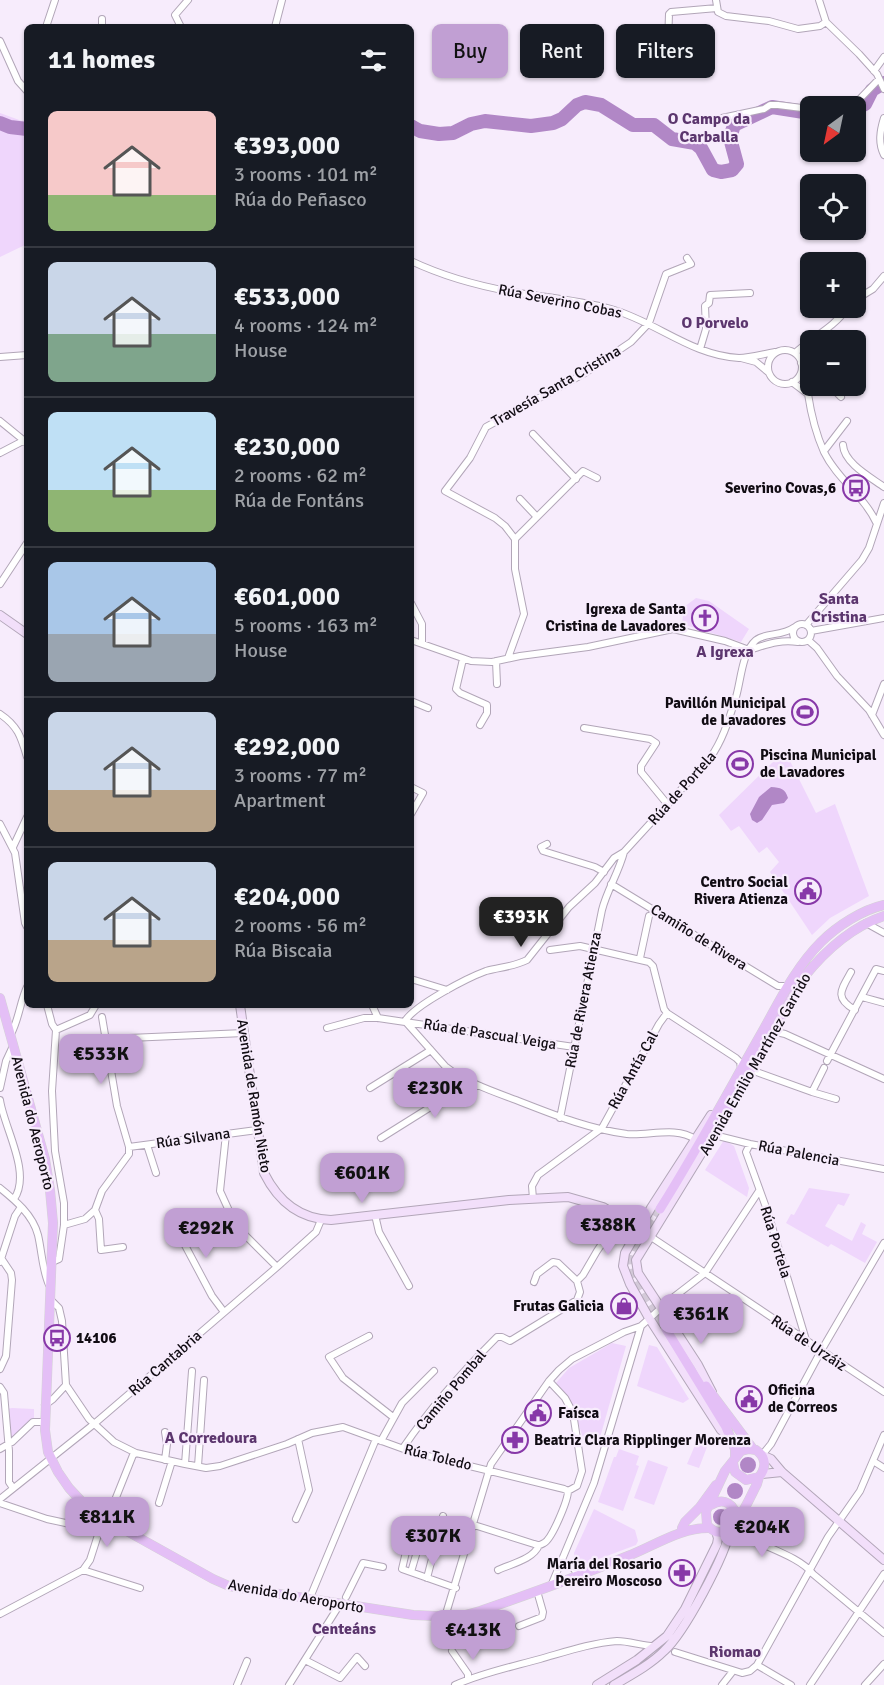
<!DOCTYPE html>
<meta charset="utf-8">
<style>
:root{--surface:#171b24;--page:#242831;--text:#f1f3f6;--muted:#9ea1a6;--line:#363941;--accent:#c19fd3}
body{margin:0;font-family:Signika,sans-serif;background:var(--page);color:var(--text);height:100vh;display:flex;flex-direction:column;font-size:22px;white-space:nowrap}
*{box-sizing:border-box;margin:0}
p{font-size:20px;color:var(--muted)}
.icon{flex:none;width:33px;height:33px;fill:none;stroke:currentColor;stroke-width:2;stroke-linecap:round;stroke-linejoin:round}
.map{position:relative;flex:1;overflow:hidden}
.sheet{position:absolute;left:24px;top:24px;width:390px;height:984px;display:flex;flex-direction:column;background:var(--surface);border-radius:9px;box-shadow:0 2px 4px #0004}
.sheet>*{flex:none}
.banner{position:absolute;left:432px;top:24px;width:362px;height:54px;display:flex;gap:12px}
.needle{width:39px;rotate:213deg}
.controls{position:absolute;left:800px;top:96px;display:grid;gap:12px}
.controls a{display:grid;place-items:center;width:66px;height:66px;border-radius:9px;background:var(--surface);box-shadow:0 2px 4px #0004;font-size:30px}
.price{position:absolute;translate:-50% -51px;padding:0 14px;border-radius:12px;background:var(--accent);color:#111;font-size:20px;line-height:39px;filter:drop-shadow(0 2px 3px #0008)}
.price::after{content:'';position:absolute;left:50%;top:36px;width:18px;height:14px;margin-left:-9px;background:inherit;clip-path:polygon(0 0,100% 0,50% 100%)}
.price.selected{background:#222;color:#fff}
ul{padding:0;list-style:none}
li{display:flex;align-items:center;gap:18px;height:150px;padding:0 24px}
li+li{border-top:2px solid var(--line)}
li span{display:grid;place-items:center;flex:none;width:168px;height:120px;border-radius:9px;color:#555}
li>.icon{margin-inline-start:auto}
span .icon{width:72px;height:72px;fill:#fffc;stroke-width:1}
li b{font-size:26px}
h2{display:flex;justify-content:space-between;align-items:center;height:72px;padding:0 24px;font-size:26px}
.chip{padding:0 21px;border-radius:9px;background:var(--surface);box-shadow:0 2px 4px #0004;font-size:21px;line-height:54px}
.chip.selected{background:var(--accent);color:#111}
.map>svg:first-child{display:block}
.green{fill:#efd6fc}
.water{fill:#b187c6}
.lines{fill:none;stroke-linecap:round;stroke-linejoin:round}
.river{stroke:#b187c6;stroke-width:14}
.primary-tunnel{stroke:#d4cad9;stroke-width:9;stroke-dasharray:9 4.5;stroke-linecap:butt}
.street-casing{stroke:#b2a6b8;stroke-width:8}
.secondary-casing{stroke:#b2a6b8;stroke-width:10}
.primary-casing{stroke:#d4d3d5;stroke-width:10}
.street{stroke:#fff;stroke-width:6}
.secondary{stroke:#f2dffa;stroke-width:8}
.primary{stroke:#e4bff6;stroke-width:9}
.labels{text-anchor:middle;stroke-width:4.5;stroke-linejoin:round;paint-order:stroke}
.street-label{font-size:15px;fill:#110c13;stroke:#f7ecfc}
.poi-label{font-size:15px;font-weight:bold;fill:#110c13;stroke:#f7ecfc;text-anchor:end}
.neighbourhood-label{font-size:16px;font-weight:bold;fill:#5c366e;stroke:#f7ecfc}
</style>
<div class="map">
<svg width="884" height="1685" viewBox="0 0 884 1685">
<rect width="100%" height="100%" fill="#f7ecfc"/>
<path class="green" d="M0,113L22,121L27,120V244L0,257Z
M696,598L709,601L749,629L741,642L682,624L684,607Z
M788,757L816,813L835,804L869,896L830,918L812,935L770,872L779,862L767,847L759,853L739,826L731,831L719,815L776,759Z
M724,1140L734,1146L749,1188L747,1197L705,1170Z
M809,1188L850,1194L844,1206L838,1204L825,1226L852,1241L861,1222L866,1225L862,1234L877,1242L865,1263L831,1244L828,1247L786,1223L791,1214L794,1215Z
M612,1343L626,1346L599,1441L583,1438L571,1402L556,1383L569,1368Z
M649,1345L657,1347L689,1399L683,1403L637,1386Z
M12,1408L34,1409V1420L11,1439L6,1409Z
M696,1443L707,1447L699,1468L687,1464Z
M619,1449L639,1456L636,1465L639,1466L623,1511L598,1502L614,1457H616Z
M648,1460L668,1467L654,1505L634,1498Z
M594,1509L635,1530L638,1541L636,1545L588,1563L581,1564L575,1560L574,1553Z"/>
<path class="water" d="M771,787C781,788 785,788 788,798L784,803L772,805L762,820L757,823L752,820L750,814L759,797Z
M740 1465a8 8 0 1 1 16 0a8 8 0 1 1-16 0Z
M727 1491a8 8 0 1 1 16 0a8 8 0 1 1-16 0Z
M713 1517a8 8 0 1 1 16 0a8 8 0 1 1-16 0Z"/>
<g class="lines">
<path class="river" d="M855,109L865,104L872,90L884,83
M0,123L10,127L27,129
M411,126L420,131L439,134L453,133L471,124L485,121L531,126L553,123L562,119L577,105L585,102L601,105L633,125H654L672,139L695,143L701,148L713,170L721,172L732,170L737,164L730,138L734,125L772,107L810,113"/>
<path class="primary-tunnel" d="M660,1209C651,1224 637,1241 632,1258C627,1276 656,1313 666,1329"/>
<defs>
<path id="street" d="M716,0L718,12L726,16L769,21L798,29L820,26L826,22
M819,0L826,22L859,54L877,74L884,89
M102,19V27
M46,27L55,0
M181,27L175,15L188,0
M275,27L282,0
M652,34L669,33
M0,41L18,81L27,91
M668,44L669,14L671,12L717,8
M874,71L884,57
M853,106L879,79
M722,118L764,109L770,105H778L810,109
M884,118C880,131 878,143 884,155
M411,261C447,278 486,288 525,294C554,298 583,301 611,309C655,321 692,356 739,358C750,358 763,354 775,352
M855,300L873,289L884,276
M700,349L706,329L705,306L709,303L710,295L750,293
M768 367a17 17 0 1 1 34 0a17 17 0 1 1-34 0Z
M795,353C812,337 834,328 847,308
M0,357L27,355
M741,358L756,362L768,372
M801,363C807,374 806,383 808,394C811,414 816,434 824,452C837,479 864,496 876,522
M792,382L808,394
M814,386H815
M830,386L841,397
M0,421L27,443
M533,434L576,479
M843,445C844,463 870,477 884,487
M824,451L847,421
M0,453L23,441
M520,499L537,517
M515,539L583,471L597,478
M0,584L27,543
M411,603L422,624V643
M793 633a9 9 0 1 1 18 0a9 9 0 1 1-18 0Z
M806,625L862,560L869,548L884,503
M811,631L884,618
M411,640L471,661L492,662L520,656L588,647L673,629L725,641L749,650
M808,640L817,648L837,676L869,710L884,735
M749,650C766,645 779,639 798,642
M508,658L524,614L515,569V539L505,526L495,518L445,491L470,458L486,427L585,373L631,342L649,323L666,274L691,264L687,258
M463,659L456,689L460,693L487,705V713L480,725
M496,661L497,684
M411,701L428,708
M0,714C18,726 21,737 27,757
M872,715L884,684
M584,728L650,739L656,743L641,766V772L668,805
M411,787L423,793L411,814
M0,824L15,853L25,923L27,927
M547,844L541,847L543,851L595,867L604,872
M13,847L27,817
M611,884L778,986H788
M866,923L884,933
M550,950L580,946L649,962L653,966L664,1009L667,1013L736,1058L740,1062L741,1068
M640,958L649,916
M851,972C841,990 834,998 855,1010
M411,979L447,990
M862,997L884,1003
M47,1005L52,1024L56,1030L52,1091L55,1151L64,1203V1225L59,1259L52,1262
M372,1005L378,1018
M405,1021L445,1066C465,1082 492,1091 516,1100C552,1114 588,1129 627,1134C649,1136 676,1126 695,1139
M405,1021C415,1005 467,978 486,971C500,967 513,967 527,960L569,907L595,883L614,858L624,852
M327,1028L364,1018H378L574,1047
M56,1030L90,1015L96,1005
M772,1031L785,1034L884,1079
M11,1034C19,1019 20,1002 27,987
M106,1039L244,1033
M827,1061L876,969L884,971
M751,1070L812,1092L824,1068
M0,1088L6,1061L13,1046
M370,1088L431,1050
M812,1092L836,1099
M0,1100C4,1128 32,1173 14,1199
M560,1118L602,910C607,890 619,872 624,852L710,758C723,740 729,719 736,697C741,680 742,652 756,640C766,632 781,637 795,627
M226,1134L220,1191L236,1226L277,1267
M714,1135L750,1144L884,1169
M381,1138L464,1086H480
M750,1144L746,1152L767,1210L806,1340
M147,1145L156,1173
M129,1147L257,1130
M0,1188C15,1200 33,1215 38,1235C42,1252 42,1269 49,1285
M533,1199L532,1186L538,1175L602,1128L659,1024L667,1013
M95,1210L99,1219L101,1250L123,1247
M375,1215L379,1232L409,1286
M170,1217L212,1296L224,1312
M64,1225L85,1219L95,1210L102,1191L129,1154V1147L117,1106L102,1017
M651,1237L884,1392
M0,1262L15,1216L21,1207
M534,1282L537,1274L553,1262L558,1263L577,1281
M369,1336L329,1357L343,1378L393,1417
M0,1369L6,1356L12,1280L11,1273L1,1258
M549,1381L565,1398L573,1413L582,1471L577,1486L568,1491
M66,1385L89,1419L114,1442L136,1453L185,1464L206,1468L220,1466L287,1444L312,1433L343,1427L412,1452L564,1489L568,1491
M0,1387L4,1393L9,1451V1482L13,1488
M45,1405L53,1399L66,1385L62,1321L59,1308L50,1299
M381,1441L402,1403L434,1371
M403,1448C430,1408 462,1372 497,1337H502L510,1341L577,1300L580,1292L577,1281L583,1275L597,1251L620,1217
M0,1449L12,1442L33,1422H44
M762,1455L771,1444L821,1351L884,1243
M165,1460L167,1444L165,1432
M873,1461L884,1468
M185,1464L192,1371
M198,1466L204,1380
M0,1499L94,1424L277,1267L316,1232L321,1220
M0,1503L47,1519L93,1529L98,1535L90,1560L83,1570L0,1614
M159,1503L172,1461
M296,1519L309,1490L298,1439
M107,1520L133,1455L136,1453
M474,1525L534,1544C539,1545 539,1546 544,1543C552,1539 568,1500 568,1491
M732,1528C754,1545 798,1554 813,1574L884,1633
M406,1552L402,1569L456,1588
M562,1561L574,1569L578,1575
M83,1570L140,1588
M498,1570C511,1564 534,1559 539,1545
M411,1572L418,1548
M427,1578L443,1516
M551,1586L594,1483L641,1326
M346,1597L363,1563L383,1567
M309,1600L376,1439
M445,1617L491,1464L549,1381L559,1370L572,1359L624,1332L641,1326L670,1300L705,1273L759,1191
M519,1626L542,1617L543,1612L537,1591
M452,1651L468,1674V1679
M675,1652L742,1673L750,1671L757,1665L828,1537L860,1491L884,1435
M305,1660L340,1678L357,1657L365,1666
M757,1665L791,1685
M237,1685L247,1661
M289,1685L340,1604
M455,1685C482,1673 511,1667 540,1659C565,1652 591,1643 617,1641C630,1641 642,1646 654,1646
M722,1685L733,1671
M810,1685L884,1574
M865,1685L884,1664"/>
<path id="secondary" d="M0,615L27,634
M240,1005L264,1173C278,1201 300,1219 331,1220L509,1200L568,1197L603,1207L651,1237
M711,1115L651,1208L625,1253L623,1266L630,1284L649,1318L721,1430L728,1436
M712,1392L698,1365L638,1273L636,1260L720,1123
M762,1455L771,1459L782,1472L884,1560
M762,1474L782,1472
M597,1685L637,1660L667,1636L685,1609L717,1544L718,1538L716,1532
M614,1685C631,1675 650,1665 664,1651C684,1633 726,1555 730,1529"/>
<path id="primary" d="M0,998L45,1159L50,1190L53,1223L45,1430L48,1452L58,1472L69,1488L83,1503L107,1520L213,1579L229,1586L413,1615L458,1617L480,1611C530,1594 579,1576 628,1556C654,1546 681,1527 710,1528
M711,1131L728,1109L804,977C825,951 851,927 884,916
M660,1209C696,1152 728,1092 761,1034C779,1002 795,968 821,942C837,926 862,910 884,905
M666,1329L726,1427L735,1449V1457
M706,1386L753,1449
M733,1463L735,1472L746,1480L759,1477C767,1467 766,1457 756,1450L749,1449L741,1451L725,1471L706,1511L707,1525C730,1551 748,1500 757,1484L759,1477
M711,1505C724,1497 736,1504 736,1520
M682,1528L685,1522L700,1507L716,1485"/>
</defs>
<use href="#street" class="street-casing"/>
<use href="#secondary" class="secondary-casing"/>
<use href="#primary" class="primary-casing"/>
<use href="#street" class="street"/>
<use href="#secondary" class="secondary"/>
<use href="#primary" class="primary"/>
</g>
<defs>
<symbol id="bus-ring" viewBox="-11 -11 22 22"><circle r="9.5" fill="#f7ecfc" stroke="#8738a8" stroke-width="1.5"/><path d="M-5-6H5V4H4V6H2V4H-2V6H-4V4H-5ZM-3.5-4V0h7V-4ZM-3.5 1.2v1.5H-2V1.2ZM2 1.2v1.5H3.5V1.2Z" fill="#8738a8"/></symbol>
<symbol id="church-ring" viewBox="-11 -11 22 22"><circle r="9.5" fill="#f7ecfc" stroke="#8738a8" stroke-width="1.5"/><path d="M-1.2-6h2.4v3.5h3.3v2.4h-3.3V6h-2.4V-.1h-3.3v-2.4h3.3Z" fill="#8738a8"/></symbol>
<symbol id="stadium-ring" viewBox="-11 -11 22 22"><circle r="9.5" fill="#f7ecfc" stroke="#8738a8" stroke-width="1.5"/><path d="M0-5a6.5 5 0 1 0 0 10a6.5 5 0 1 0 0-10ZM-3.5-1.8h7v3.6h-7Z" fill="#8738a8"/></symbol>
<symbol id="civic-ring" viewBox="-11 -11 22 22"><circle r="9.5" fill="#f7ecfc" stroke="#8738a8" stroke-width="1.5"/><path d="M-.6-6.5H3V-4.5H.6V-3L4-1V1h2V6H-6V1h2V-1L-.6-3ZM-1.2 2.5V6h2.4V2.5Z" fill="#8738a8"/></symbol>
<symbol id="shop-ring" viewBox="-11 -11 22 22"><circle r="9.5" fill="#f7ecfc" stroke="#8738a8" stroke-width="1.5"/><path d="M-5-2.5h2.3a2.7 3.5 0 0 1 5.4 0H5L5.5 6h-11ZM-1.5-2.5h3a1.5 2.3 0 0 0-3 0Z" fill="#8738a8"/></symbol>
<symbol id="pharmacy-ring" viewBox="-11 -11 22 22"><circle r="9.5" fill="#f7ecfc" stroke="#8738a8" stroke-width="1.5"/><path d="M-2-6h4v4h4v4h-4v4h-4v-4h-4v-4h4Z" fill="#8738a8"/></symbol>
</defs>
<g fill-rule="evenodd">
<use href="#bus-ring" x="841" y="473" width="30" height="30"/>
<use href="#church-ring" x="690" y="603" width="30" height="30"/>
<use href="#stadium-ring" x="790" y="697" width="30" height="30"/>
<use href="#stadium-ring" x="725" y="749" width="30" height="30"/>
<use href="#civic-ring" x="793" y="876" width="30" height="30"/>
<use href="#shop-ring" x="609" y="1291" width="30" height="30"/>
<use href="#bus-ring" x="42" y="1323" width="30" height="30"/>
<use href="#civic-ring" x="734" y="1384" width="30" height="30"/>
<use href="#civic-ring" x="523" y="1398" width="30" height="30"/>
<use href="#pharmacy-ring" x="500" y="1425" width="30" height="30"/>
<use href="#pharmacy-ring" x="667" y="1558" width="30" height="30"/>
</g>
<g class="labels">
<g class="street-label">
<text transform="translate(560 301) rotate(11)" y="5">Rúa Severino Cobas</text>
<text transform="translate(556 386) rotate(-30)" y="5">Travesía Santa Cristina</text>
<text transform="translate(682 788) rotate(-48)" y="5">Rúa de Portela</text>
<text transform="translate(699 937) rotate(32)" y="5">Camiño de Rivera</text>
<text transform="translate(583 1000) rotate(-79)" y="5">Rúa de Rivera Atienza</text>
<text transform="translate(490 1034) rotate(9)" y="5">Rúa de Pascual Veiga</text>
<text transform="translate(755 1064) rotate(-60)" y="5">Avenida Emilio Martínez Garrido</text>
<text transform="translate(633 1070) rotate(-61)" y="5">Rúa Antía Cal</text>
<text transform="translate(254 1096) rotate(81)" y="5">Avenida de Ramón Nieto</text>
<text transform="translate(33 1123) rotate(76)" y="5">Avenida do Aeroporto</text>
<text transform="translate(193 1138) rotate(-8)" y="5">Rúa Silvana</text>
<text transform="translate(799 1153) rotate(11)" y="5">Rúa Palencia</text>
<text transform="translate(776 1242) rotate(73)" y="5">Rúa Portela</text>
<text transform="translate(809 1343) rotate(34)" y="5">Rúa de Urzáiz</text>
<text transform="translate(165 1363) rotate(-41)" y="5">Rúa Cantabria</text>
<text transform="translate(451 1390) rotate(-50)" y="5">Camiño Pombal</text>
<text transform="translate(438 1457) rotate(14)" y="5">Rúa Toledo</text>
<text transform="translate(296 1596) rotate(10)" y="5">Avenida do Aeroporto</text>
</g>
<g class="poi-label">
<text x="836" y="493">Severino Covas,6</text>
<text x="686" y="614">Igrexa de Santa<tspan x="686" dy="17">Cristina de Lavadores</tspan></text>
<text x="786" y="708">Pavillón Municipal<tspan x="786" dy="17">de Lavadores</tspan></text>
<text x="760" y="760" text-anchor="start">Piscina Municipal<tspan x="760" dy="17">de Lavadores</tspan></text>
<text x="788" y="887">Centro Social<tspan x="788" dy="17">Rivera Atienza</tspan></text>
<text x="604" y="1311">Frutas Galicia</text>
<text x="76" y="1343" text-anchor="start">14106</text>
<text x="768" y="1395" text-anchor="start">Oficina<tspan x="768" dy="17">de Correos</tspan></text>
<text x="558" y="1418" text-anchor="start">Faísca</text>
<text x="534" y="1445" text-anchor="start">Beatriz Clara Ripplinger Morenza</text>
<text x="662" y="1569">María del Rosario<tspan x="662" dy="17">Pereiro Moscoso</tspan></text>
</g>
<g class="neighbourhood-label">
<text x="709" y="124">O Campo da<tspan x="709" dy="18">Carballa</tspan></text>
<text x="715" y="328">O Porvelo</text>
<text x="839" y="604">Santa<tspan x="839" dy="18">Cristina</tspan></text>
<text x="725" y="657">A Igrexa</text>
<text x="211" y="1443">A Corredoura</text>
<text x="344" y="1634">Centeáns</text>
<text x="735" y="1657">Riomao</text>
</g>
</g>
</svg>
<div class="controls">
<a><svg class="needle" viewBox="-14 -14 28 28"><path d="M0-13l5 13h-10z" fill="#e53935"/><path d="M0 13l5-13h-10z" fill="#9ea1a6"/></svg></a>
<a><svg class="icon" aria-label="locate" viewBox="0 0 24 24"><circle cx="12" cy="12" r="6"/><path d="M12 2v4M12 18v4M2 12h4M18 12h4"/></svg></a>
<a>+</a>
<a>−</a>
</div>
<b class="price selected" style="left:521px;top:948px">€393K</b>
<b class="price" style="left:101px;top:1085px">€533K</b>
<b class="price" style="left:435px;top:1119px">€230K</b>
<b class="price" style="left:362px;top:1204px">€601K</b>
<b class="price" style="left:608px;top:1256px">€388K</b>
<b class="price" style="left:206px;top:1259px">€292K</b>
<b class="price" style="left:701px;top:1345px">€361K</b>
<b class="price" style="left:107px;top:1548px">€811K</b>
<b class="price" style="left:762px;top:1558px">€204K</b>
<b class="price" style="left:433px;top:1567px">€307K</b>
<b class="price" style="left:473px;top:1661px">€413K</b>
<div class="banner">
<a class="chip selected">Buy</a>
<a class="chip">Rent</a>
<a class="chip">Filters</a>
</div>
<section class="sheet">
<h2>11 homes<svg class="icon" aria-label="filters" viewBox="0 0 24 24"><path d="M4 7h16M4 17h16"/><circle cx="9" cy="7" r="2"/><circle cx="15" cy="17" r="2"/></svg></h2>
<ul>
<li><span style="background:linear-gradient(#f6c9c9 70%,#8fb573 0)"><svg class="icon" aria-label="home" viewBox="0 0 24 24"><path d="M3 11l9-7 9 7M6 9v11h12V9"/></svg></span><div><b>€393,000</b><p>3 rooms · 101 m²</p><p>Rúa do Peñasco</p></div></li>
<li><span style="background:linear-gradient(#c9d6e8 60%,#7fa58c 0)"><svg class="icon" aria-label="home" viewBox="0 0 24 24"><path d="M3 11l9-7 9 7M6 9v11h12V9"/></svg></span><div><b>€533,000</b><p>4 rooms · 124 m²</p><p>House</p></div></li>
<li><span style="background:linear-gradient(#bfe0f5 65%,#8fb573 0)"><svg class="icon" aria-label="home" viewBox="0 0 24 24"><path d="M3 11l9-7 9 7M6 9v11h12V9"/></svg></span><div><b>€230,000</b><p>2 rooms · 62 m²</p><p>Rúa de Fontáns</p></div></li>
<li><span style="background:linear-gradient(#a9c7e8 60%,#9aa5b1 0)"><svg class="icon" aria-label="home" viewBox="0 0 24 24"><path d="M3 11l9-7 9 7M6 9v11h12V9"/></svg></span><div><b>€601,000</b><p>5 rooms · 163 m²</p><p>House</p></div></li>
<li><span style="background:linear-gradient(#c9d6e8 65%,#b9a48a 0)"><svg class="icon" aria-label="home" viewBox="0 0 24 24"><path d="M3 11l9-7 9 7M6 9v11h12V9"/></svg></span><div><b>€292,000</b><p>3 rooms · 77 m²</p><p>Apartment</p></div></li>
<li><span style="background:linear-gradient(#c9d6e8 65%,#b9a48a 0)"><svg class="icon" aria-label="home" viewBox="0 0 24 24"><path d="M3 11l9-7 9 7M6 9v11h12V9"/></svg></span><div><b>€204,000</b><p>2 rooms · 56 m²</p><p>Rúa Biscaia</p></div></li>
</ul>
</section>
</div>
